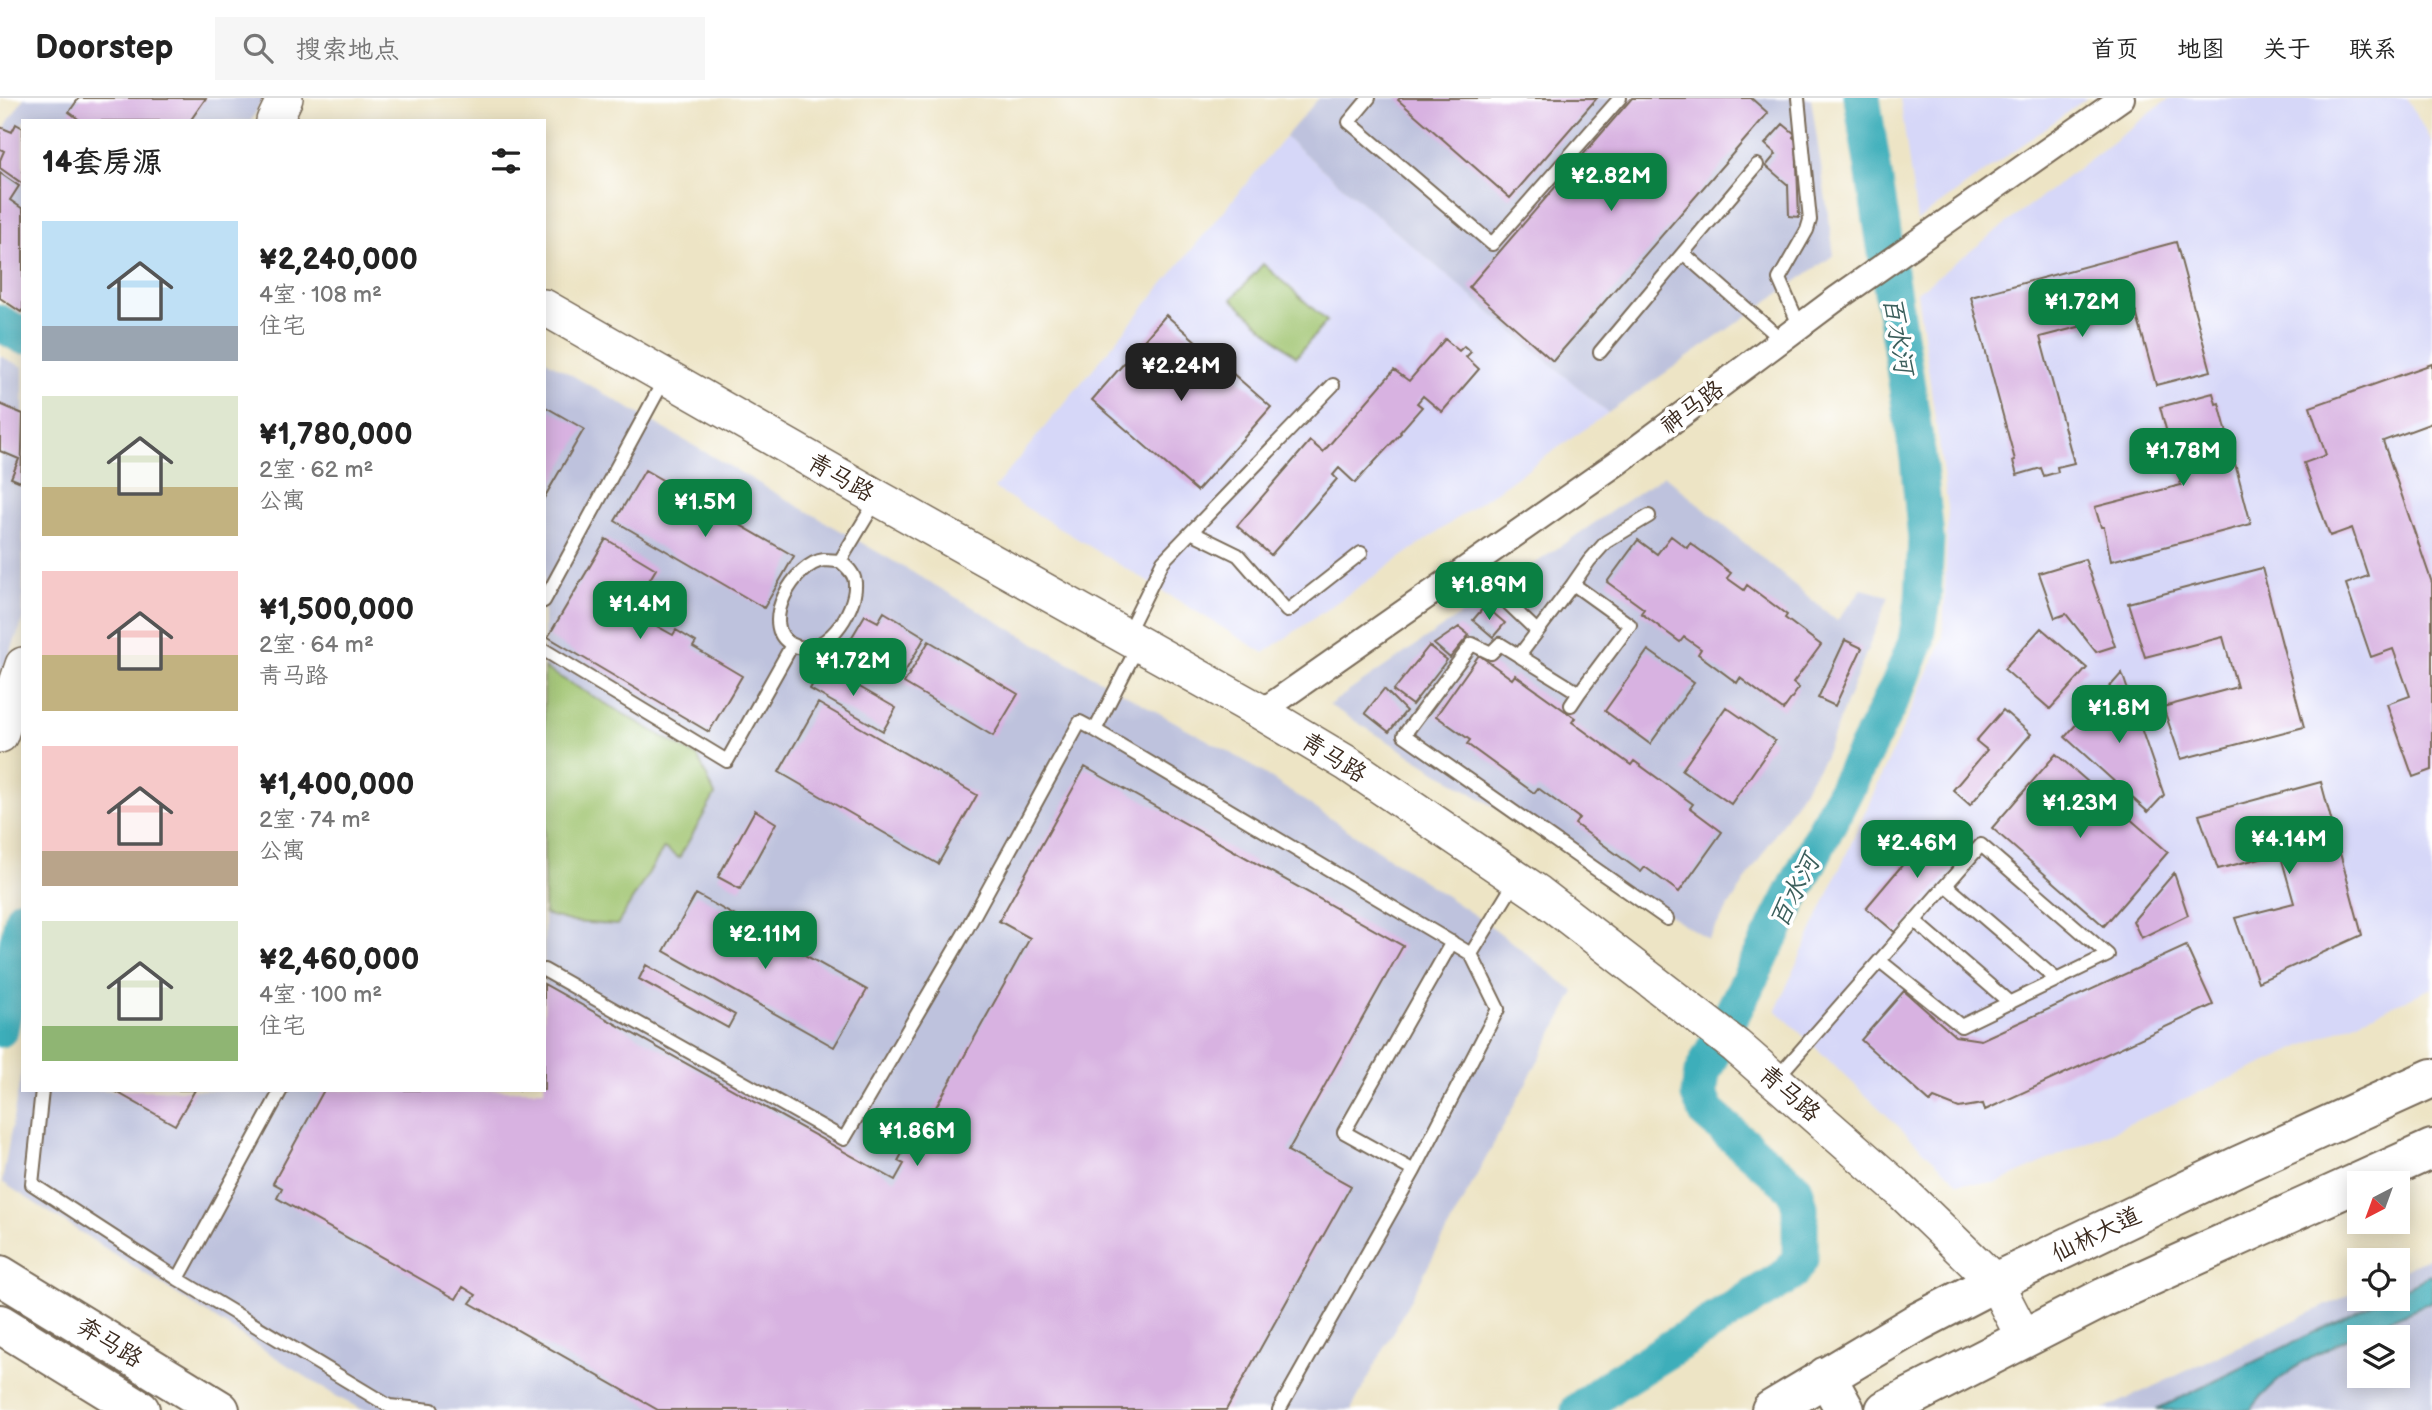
<!DOCTYPE html>
<html lang="zh">
<meta charset="utf-8">
<style>
:root{--surface:#fff;--page:#f6f6f6;--text:#222;--muted:#767676;--line:#e0e0e0;--accent:#0b8043}
body{margin:0;font-family:"Balsamiq Sans","LXGW WenKai TC",sans-serif;background:var(--page);color:var(--text);height:100vh;display:flex;flex-direction:column;font-size:26px;white-space:nowrap}
*{box-sizing:border-box;margin:0}
p{font-size:23px;color:var(--muted)}
.icon{flex:none;width:38px;height:38px;fill:none;stroke:currentColor;stroke-width:2;stroke-linecap:round;stroke-linejoin:round}
.map{position:relative;flex:1;overflow:hidden}
.side{position:absolute;left:21px;top:21px;width:525px;height:973px;display:flex;flex-direction:column;background:var(--surface);border-radius:0px;box-shadow:0 4px 18px #0003}
.side>*{flex:none}
.needle{width:46px;rotate:221deg}
.tools{position:absolute;left:2347px;top:1073px;display:grid;gap:14px}
.tools a{display:grid;place-items:center;width:63px;height:63px;border-radius:0px;background:var(--surface);box-shadow:0 4px 18px #0003;font-size:35px}
.price{position:absolute;translate:-50% -60px;padding:0 16px;border-radius:14px;background:var(--accent);color:#fff;font-size:23px;line-height:46px;filter:drop-shadow(0 2px 4px #0008)}
.price::after{content:'';position:absolute;left:50%;top:42px;width:21px;height:16px;margin-left:-10px;background:inherit;clip-path:polygon(0 0,100% 0,50% 100%)}
.price.active{background:#222;color:#fff}
ul{padding:0;list-style:none}
li{display:flex;align-items:center;gap:21px;height:175px;padding:0 21px}
li span{display:grid;place-items:center;flex:none;width:196px;height:140px;border-radius:0px;color:#555}
li>.icon{margin-inline-start:auto}
span .icon{width:84px;height:84px;fill:#fffc;stroke-width:1}
li b{font-size:30px}
h2{display:flex;justify-content:space-between;align-items:center;height:84px;padding:0 21px;font-size:30px}
header{display:flex;align-items:center;gap:42px;box-sizing:border-box;height:98px;padding:0 35px;background:var(--surface);border-bottom:2px solid var(--line)}
header strong{font-size:33px}
nav{display:flex;gap:38px;margin-inline-start:auto;font-size:24px}
.search{width:490px;height:63px;background:var(--page);display:flex;align-items:center;gap:18px;box-sizing:border-box;padding:0 24px;border-radius:0px;color:var(--muted);font-size:26px}
.map>svg:first-child{display:block}
.built{fill:#d6d7f8}
.industrial{fill:#bec2dd;fill-rule:evenodd}
.green{fill:#9dc26c;stroke:#6c7645;stroke-width:2}
.water{fill:#3eaeba;stroke:#3c6c6c;stroke-width:2}
.lines{fill:none;stroke-linecap:round;stroke-linejoin:round}
.river{stroke:#3eaeba;stroke-width:37}
.building{fill:#d8b2e1}
.lane-casing{stroke:#796b58;stroke-width:16}
.street-casing{stroke:#796b58;stroke-width:28}
.secondary-casing{stroke:#796b58;stroke-width:38}
.primary-casing{stroke:#796b58;stroke-width:42}
.lane{stroke:#fff;stroke-width:12}
.street{stroke:#fff;stroke-width:24}
.secondary{stroke:#fff;stroke-width:35}
.primary{stroke:#fff;stroke-width:38}
.labels{text-anchor:middle;stroke-width:7;stroke-linejoin:round;paint-order:stroke}
.street-label{font-size:24px;fill:#3b2a1e;stroke:#fff}
.water-label{font-size:26px;font-style:italic;fill:#3c5f5c;stroke:#fff}
</style>
<header>
<strong>Doorstep</strong>
<div class="search"><svg class="icon" aria-label="search" viewBox="0 0 24 24"><circle cx="10" cy="10" r="6"/><path d="M15 15l6 6"/></svg>搜索地点</div>
<nav><a>首页</a><a>地图</a><a>关于</a><a>联系</a></nav>
</header>
<div class="map">
<svg width="2432" height="1312" viewBox="0 0 2432 1312">
<rect width="100%" height="100%" fill="#fff"/>
<filter id="ink" filterUnits="userSpaceOnUse"><feTurbulence type="fractalNoise" baseFrequency=".0143" numOctaves="2"/><feDisplacementMap in="SourceGraphic" scale="14" xChannelSelector="R" yChannelSelector="G"/><feConvolveMatrix kernelMatrix="1 2 1 2 8 2 1 2 1" color-interpolation-filters="sRGB"/></filter>
<filter id="wash" filterUnits="userSpaceOnUse"><feTurbulence type="fractalNoise" baseFrequency=".00686" numOctaves="4" result="noise"/><feDisplacementMap in="SourceGraphic" scale="28" xChannelSelector="R" yChannelSelector="G"/><feGaussianBlur stdDeviation="1.57" result="paint"/><feColorMatrix in="noise" values="0 0 0 0 0 0 0 0 0 0 0 0 0 0 0 0 0 1.4 0 .05"/><feComposite in="paint" operator="in"/></filter>
<g filter="url(#wash)">
<rect width="100%" height="100%" fill="#ede4c5"/>
<path class="built" d="M1900,0H2087L1917,123Z
M2170,0H2407L2432,45V890L1997,1085H1958L1776,912L1943,541L1948,410L1917,194Z
M1285,39L1608,315L1264,555L994,390Z"/>
<path class="industrial" d="M24,0H264L251,23H23V209L0,195V42L8,24Z
M1319,0H1811L1834,157L1608,315L1285,39Z
M0,258L23,269V523L0,579Z
M544,261L1066,563L1245,663L1495,831L1575,894L1351,1312H363L339,1300L2,1084L23,964V992H544Z
M1664,377L1837,523L1862,491L1889,498L1824,660L1708,841L1329,607Z
M2432,1158V1312H2103L2359,1192V1200H2398V1174ZM2359,1239H2398V1278H2359Z"/>
<path class="green" d="M1263,166L1327,223L1296,259L1232,201Z
M544,570L698,659L715,697L679,760L664,750L617,827L573,824L544,816Z"/>
<path class="water" d="M2432,1176V1203C2372,1231 2290,1256 2251,1312H2156L2382,1201L2398,1200V1193Z"/>
<g class="lines">
<path class="river" d="M0,225L23,238
M0,931L23,819
M1579,1312L1615,1285L1790,1176L1800,1161V1109L1795,1091L1707,1015L1699,997L1702,975L1900,584L1916,544L1923,501L1926,441L1918,360L1862,0"/>
</g>
<g id="blocks">
<path class="building" d="M79,0H206L190,23H81L69,14Z
M1400,0H1597L1510,100L1398,2Z
M1632,0H1751L1768,15L1553,263L1469,189Z
M16,26L23,30V86L0,70V62L4,53L0,51V29L12,34Z
M1783,26L1795,36L1793,39L1796,42L1799,119L1789,118L1788,87L1766,68L1776,56L1765,46Z
M0,75L19,88L10,102L23,111V211L21,214L0,200Z
M2176,144L2211,273L2156,287L2136,214L2040,239L2074,365L2057,369L2058,374L2044,378L2041,370L2017,377L2013,363L2015,362L1971,199Z
M1166,217L1271,309L1197,393L1092,302Z
M1445,241L1459,253L1464,248L1471,254L1466,259L1479,271L1442,314L1423,298L1417,305L1422,309L1400,334L1401,335L1355,385L1339,370L1333,377L1337,381L1271,457L1237,428L1310,343L1323,354L1394,272L1409,283Z
M2432,266V325L2383,343L2432,485V672L2413,679L2387,606L2410,598L2393,551L2371,559L2346,486L2368,478L2352,430L2330,438L2304,365L2326,357L2310,309Z
M2213,295L2216,306L2219,305L2251,426L2111,463L2104,429H2101L2095,409L2181,387L2160,309Z
M0,306L23,316L21,384L11,380L19,361L0,353Z
M544,308L584,331L544,400Z
M645,372L794,458L764,510L615,423Z
M1671,438L1687,450L1690,445L1731,475L1727,480L1744,492L1747,487L1787,517L1785,520L1821,547L1793,585L1799,590L1783,612L1740,580L1737,585L1698,556L1701,551L1684,539L1680,544L1641,515L1644,511L1607,484L1638,442L1657,456Z
M606,441L656,471L640,498L638,505L640,513L646,522L673,537L676,532L696,544L693,549L742,578L709,634L548,539Z
M2085,461L2115,548L2096,554L2066,516L2055,520L2039,475Z
M2262,470L2304,629L2181,661L2163,609L2237,589L2223,539L2145,559L2128,505Z
M1485,508L1505,525L1493,539L1473,522Z
M884,514L925,539L898,586L843,554L865,517L878,524Z
M1459,529L1469,537L1450,560L1434,546Z
M2041,530L2087,570L2050,611L2004,571Z
M1845,542L1862,550L1835,608L1818,600Z
M929,543L1018,596L993,638L904,585Z
M1429,548L1447,562L1412,607L1393,593Z
M1648,552L1694,585L1650,646L1605,613Z
M1479,557L1512,581L1515,577L1575,620L1572,624L1631,667L1634,663L1693,706L1690,710L1722,734L1679,794L1645,769L1641,774L1575,726L1579,720L1538,690L1534,695L1467,646L1470,642L1436,618Z
M823,568L896,610L883,633L810,591Z
M2122,575L2164,697L2148,714L2065,639Z
M1384,591L1406,613L1389,634L1365,615Z
M818,605L977,697L938,766L779,674Z
M1726,609L1775,643L1731,706L1682,672Z
M2003,612L2031,636L1970,707L1953,692L1987,652L1976,643Z
M2056,656L2168,754L2104,828L1992,730Z
M1085,669L1403,848L1288,1053L1351,1088L1226,1312H658L470,1205L476,1197L463,1189L456,1201L277,1100L282,1090L273,1085L324,992H544V886L895,1082L904,1066L898,1063L906,1048L912,1052L1030,840L999,823Z
M2321,684L2362,837L2258,884L2235,820L2294,805L2280,755L2218,771L2199,717Z
M755,712L776,725L740,791L718,779Z
M1936,727L1967,753L1897,836L1866,810Z
M2174,775L2188,817L2141,840L2133,823Z
M696,796L867,892L834,949L664,853Z
M2186,848L2213,907L1985,1012L1983,1006L1959,1010L1934,1000L1930,1004L1861,942L1904,893L1955,938L1981,942Z
M646,867L735,917L728,930L639,881Z
M113,992H195L175,1027Z"/>
</g>
</g>
<g filter="url(#ink)">
<use href="#blocks" fill-opacity="0" stroke="#796b58" stroke-width="2"/>
<g class="lines">
<defs>
<path id="lane" d="M1369,0L1349,24L1492,146L1620,0
M1798,0L1810,122L1807,132L1779,181L1800,229
M1683,155L1782,242
M1600,254L1757,67
M1191,434L1238,457L1287,513L1361,455
M840,463C847,469 855,476 855,485C857,513 823,564 791,546C758,527 795,465 824,462C829,462 835,463 840,463L876,403
M1470,469L1537,533
M1573,486L1589,463L1606,444L1649,418
M544,503L664,282
M1126,538L1163,463L1333,287
M544,552L727,663L792,547
M1519,558L1573,486L1630,527L1579,595
M1571,607L1579,595L1500,546L1491,555L1472,546L1404,637L1667,821
M1095,632L1471,856
M1946,787L2057,882
M1915,823L2010,905
M544,872L844,1041L965,834L1080,624L1095,632L1138,548
M1775,982L1981,747L2108,857L1961,928L1880,863
M42,992L32,1086L178,1181L389,1308L432,1312
M1414,1073L1344,1034L1452,844
M178,1181L281,992
M1279,1312L1414,1073L1498,911L1471,856L1515,784"/>
<path id="street" d="M1261,614L1617,365L1836,201L2122,0"/>
<path id="secondary" d="M274,23L285,0
M544,209L878,400L1261,614L1348,666L1538,795L1736,948L1900,1092L1995,1184L2024,1240
M0,637L23,567"/>
<path id="primary" d="M0,1177L220,1312
M0,1226L140,1312
M1826,1278L1845,1312
M1771,1312L1918,1224L1995,1184L2240,1067L2432,980
M1885,1312L2105,1199L2432,1051"/>
</defs>
<use href="#lane" class="lane-casing"/>
<use href="#street" class="street-casing"/>
<use href="#secondary" class="secondary-casing"/>
<use href="#primary" class="primary-casing"/>
<use href="#lane" class="lane"/>
<use href="#street" class="street"/>
<use href="#secondary" class="secondary"/>
<use href="#primary" class="primary"/>
</g>
</g>
<g class="labels">
<g class="street-label">
<text transform="translate(1692 309) rotate(-37)" y="8">神马路</text>
<text transform="translate(841 379) rotate(30)" y="8">青马路</text>
<text transform="translate(1334 659) rotate(32)" y="8">青马路</text>
<text transform="translate(1790 995) rotate(41)" y="8">青马路</text>
<text transform="translate(2096 1136) rotate(-26)" y="8">仙林大道</text>
<text transform="translate(110 1244) rotate(32)" y="8">奔马路</text>
</g>
<g class="water-label">
<text transform="translate(1899 237) rotate(81)" y="9">百水河</text>
<text transform="translate(1794 793) rotate(-63)" y="9">百水河</text>
</g>
</g>
</svg>
<div class="tools">
<a><svg class="needle" viewBox="-14 -14 28 28"><path d="M0-13l5 13h-10z" fill="#e53935"/><path d="M0 13l5-13h-10z" fill="#767676"/></svg></a>
<a><svg class="icon" aria-label="locate" viewBox="0 0 24 24"><circle cx="12" cy="12" r="6"/><path d="M12 2v4M12 18v4M2 12h4M18 12h4"/></svg></a>
<a><svg class="icon" aria-label="layers" viewBox="0 0 24 24"><path d="M12 4l9 5-9 5-9-5zM3 14l9 5 9-5"/></svg></a>
</div>
<b class="price" style="left:1611px;top:115px">¥2.82M</b>
<b class="price" style="left:2082px;top:241px">¥1.72M</b>
<b class="price active" style="left:1181px;top:305px">¥2.24M</b>
<b class="price" style="left:2183px;top:390px">¥1.78M</b>
<b class="price" style="left:705px;top:441px">¥1.5M</b>
<b class="price" style="left:1489px;top:524px">¥1.89M</b>
<b class="price" style="left:640px;top:543px">¥1.4M</b>
<b class="price" style="left:853px;top:600px">¥1.72M</b>
<b class="price" style="left:2119px;top:647px">¥1.8M</b>
<b class="price" style="left:2080px;top:742px">¥1.23M</b>
<b class="price" style="left:2289px;top:778px">¥4.14M</b>
<b class="price" style="left:1917px;top:782px">¥2.46M</b>
<b class="price" style="left:765px;top:873px">¥2.11M</b>
<b class="price" style="left:917px;top:1070px">¥1.86M</b>
<section class="side">
<h2>14套房源<svg class="icon" aria-label="filters" viewBox="0 0 24 24"><path d="M4 7h16M4 17h16"/><circle cx="9" cy="7" r="2"/><circle cx="15" cy="17" r="2"/></svg></h2>
<ul>
<li><span style="background:linear-gradient(#bfe0f5 75%,#9aa5b1 0)"><svg class="icon" aria-label="home" viewBox="0 0 24 24"><path d="M3 11l9-7 9 7M6 9v11h12V9"/></svg></span><div><b>¥2,240,000</b><p>4室 · 108 m²</p><p>住宅</p></div></li>
<li><span style="background:linear-gradient(#dfe7d0 65%,#c2b280 0)"><svg class="icon" aria-label="home" viewBox="0 0 24 24"><path d="M3 11l9-7 9 7M6 9v11h12V9"/></svg></span><div><b>¥1,780,000</b><p>2室 · 62 m²</p><p>公寓</p></div></li>
<li><span style="background:linear-gradient(#f6c9c9 60%,#c2b280 0)"><svg class="icon" aria-label="home" viewBox="0 0 24 24"><path d="M3 11l9-7 9 7M6 9v11h12V9"/></svg></span><div><b>¥1,500,000</b><p>2室 · 64 m²</p><p>青马路</p></div></li>
<li><span style="background:linear-gradient(#f6c9c9 75%,#b9a48a 0)"><svg class="icon" aria-label="home" viewBox="0 0 24 24"><path d="M3 11l9-7 9 7M6 9v11h12V9"/></svg></span><div><b>¥1,400,000</b><p>2室 · 74 m²</p><p>公寓</p></div></li>
<li><span style="background:linear-gradient(#dfe7d0 75%,#8fb573 0)"><svg class="icon" aria-label="home" viewBox="0 0 24 24"><path d="M3 11l9-7 9 7M6 9v11h12V9"/></svg></span><div><b>¥2,460,000</b><p>4室 · 100 m²</p><p>住宅</p></div></li>
</ul>
</section>
</div>
